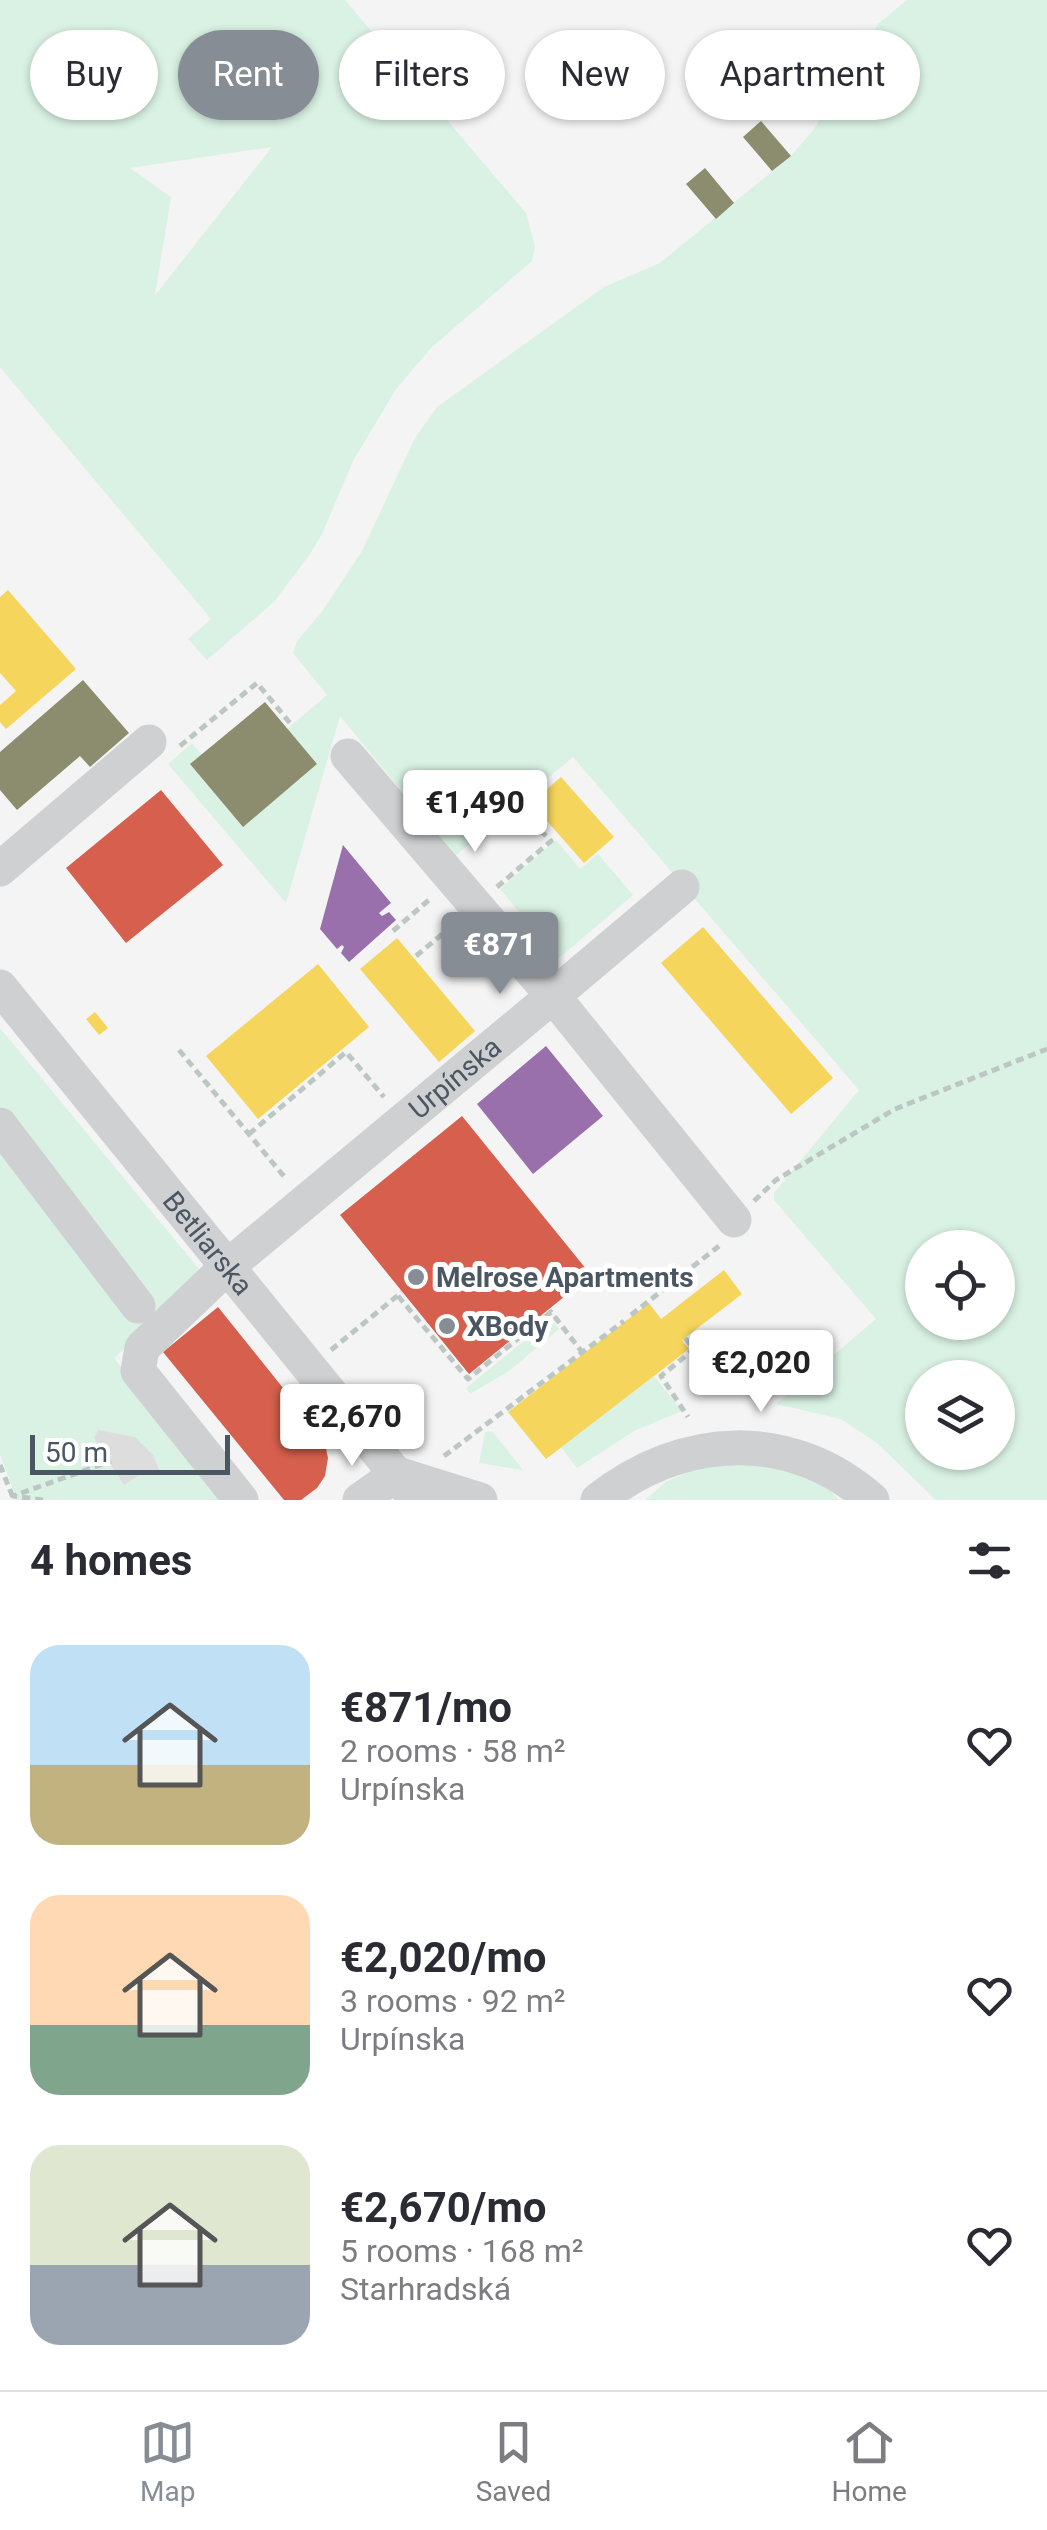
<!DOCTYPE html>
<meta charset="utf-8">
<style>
:root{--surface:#fff;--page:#f7f7f7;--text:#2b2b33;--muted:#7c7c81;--line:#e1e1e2;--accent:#868d94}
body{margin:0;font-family:Roboto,sans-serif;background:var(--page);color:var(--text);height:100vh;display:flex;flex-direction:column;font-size:38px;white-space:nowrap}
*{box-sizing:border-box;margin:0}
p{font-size:32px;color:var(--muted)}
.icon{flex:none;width:55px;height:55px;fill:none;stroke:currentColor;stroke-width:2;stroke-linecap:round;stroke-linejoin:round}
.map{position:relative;height:1500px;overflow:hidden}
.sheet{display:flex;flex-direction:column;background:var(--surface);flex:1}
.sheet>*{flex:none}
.guide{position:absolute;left:30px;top:30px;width:988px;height:90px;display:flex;gap:20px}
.tools{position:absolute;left:905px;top:1230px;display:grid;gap:20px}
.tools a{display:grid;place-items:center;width:110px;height:110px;border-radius:50%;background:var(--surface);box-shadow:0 2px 8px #0004;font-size:50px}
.scale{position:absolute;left:30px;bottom:25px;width:200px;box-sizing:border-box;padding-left:10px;border:5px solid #4a5661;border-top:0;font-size:28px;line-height:35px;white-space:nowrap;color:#4a5661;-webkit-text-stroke:8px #fff;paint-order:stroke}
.price{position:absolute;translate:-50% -85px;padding:0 22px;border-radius:10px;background:#fff;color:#222;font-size:32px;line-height:65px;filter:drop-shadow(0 2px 5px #0008)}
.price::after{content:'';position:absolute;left:50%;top:60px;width:30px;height:22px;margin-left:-15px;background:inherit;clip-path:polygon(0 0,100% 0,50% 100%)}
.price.current{background:var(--accent);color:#fff}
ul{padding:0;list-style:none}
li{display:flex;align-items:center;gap:30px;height:250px;padding:0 30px}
li span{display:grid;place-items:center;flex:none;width:280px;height:200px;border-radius:30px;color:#555}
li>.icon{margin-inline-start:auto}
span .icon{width:120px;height:120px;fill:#fffc;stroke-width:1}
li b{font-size:42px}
h2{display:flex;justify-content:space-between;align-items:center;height:120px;padding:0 30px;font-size:42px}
.pill{padding:0 35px;border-radius:45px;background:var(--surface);box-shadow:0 2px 8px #0004;font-size:35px;line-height:90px}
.pill.current{background:var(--accent);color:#fff}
.dock{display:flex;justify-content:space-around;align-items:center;height:140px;border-top:2px solid var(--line);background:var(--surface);font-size:28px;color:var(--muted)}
.dock a{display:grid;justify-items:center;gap:5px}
.dock .current{color:var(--accent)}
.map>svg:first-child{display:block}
.green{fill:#d9f2e3;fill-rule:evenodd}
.homes{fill:#f6d55c}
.shops{fill:#d6604d}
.offices{fill:#9970ab}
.industry{fill:#8c8c6e}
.building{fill:#ddddde}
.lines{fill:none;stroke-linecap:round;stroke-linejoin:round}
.path{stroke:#bcc7c4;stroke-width:5;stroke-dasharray:8 5;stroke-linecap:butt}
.minor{stroke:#ced0d2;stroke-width:35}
.poi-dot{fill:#868d94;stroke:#fff;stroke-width:4}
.labels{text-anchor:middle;stroke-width:10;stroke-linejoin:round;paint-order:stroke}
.street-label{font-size:28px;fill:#4a5661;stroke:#fff}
.poi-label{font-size:28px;font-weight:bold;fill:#4a5661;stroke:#fff;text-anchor:start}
</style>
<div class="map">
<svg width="1047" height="1500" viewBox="0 0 1047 1500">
<rect width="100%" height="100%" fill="#f4f4f4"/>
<path class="green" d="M0,0H345L526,213L535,246L532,261L432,347L396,389L353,461L322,534L310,554L274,602L207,660L188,639L211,619L0,367ZM272,147L156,294H155L171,197L130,168Z
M907,0H1047V1500H936L877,1443L841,1419L776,1404L876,1319L774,1200V1193L859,1090L573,757L455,856L340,716L286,903L168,764L192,743L202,755L191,765L243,826L316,765L287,729L327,695L293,653L297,641L321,613L362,551L415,438L437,407L604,287L660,263L791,156L814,129L878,24ZM922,1248H998V1322H922ZM922,1378H998V1452H922Z
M556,840L580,869L598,854L633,895L558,959L500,889Z
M0,1028L204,1275L114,1358L227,1500H17L0,1454Z
M551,1319L559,1329L509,1371L470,1394L466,1388Z
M654,1376L682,1411L634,1431L577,1468L561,1447Z
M492,1431L523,1470L479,1463L485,1432Z
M708,1463C751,1466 809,1462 839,1500H645L666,1482Z"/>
<path class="homes" d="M8,590L76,669L6,729L0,722V705L16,691L0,673V597Z
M561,777L614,837L584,863L531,803Z
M703,927L833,1078L791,1114L661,963Z
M397,938L475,1031L439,1062L360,969Z
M318,964L369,1027L258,1119L206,1056Z
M95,1012L108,1028L99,1035L86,1019Z
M724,1270L742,1294L682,1340L689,1349L546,1459L508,1412L649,1303L661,1319Z"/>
<path class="shops" d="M161,790L223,865L126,943L66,868Z
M462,1116L591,1275L469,1374L340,1215Z
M218,1307L324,1439L328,1458L325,1476L317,1488L301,1500H284L163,1352Z"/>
<path class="offices" d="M343,845L391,903L379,913L382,916L389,912L396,920L349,962L341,953L344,947L342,945L337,949L320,929Z
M546,1046L603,1116L533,1174L477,1104Z"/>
<path class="industry" d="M761,121L791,156L772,171L743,137Z
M705,168L734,203L716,219L686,184Z
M83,680L129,733L90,767L80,756L17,810L0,790V752Z
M265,702L317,764L243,827L190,764Z"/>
<path class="building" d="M98,1430L135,1437L153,1455L160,1472L152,1475L144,1472L124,1485L94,1438Z"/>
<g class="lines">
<path class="path" d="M180,746L257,683L290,723
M497,887L551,841L541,831
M393,931L430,899
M416,956L452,926
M179,1050L287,1180
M249,1134L346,1052L384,1097
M754,1201L776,1180L895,1109L1047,1049
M398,1296L468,1379L551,1312L582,1352
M631,1315L719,1246
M685,1338L694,1349L661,1376L688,1417
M331,1350L402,1292
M444,1456L624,1321
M0,1465L14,1500
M43,1500L13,1496L111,1461"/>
<g class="minor">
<path d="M348,756L553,996L682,887"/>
<path d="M0,869L149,742"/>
<path id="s1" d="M0,987L417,1500"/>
<path d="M0,1125L138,1306"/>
<path d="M397,1474L480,1500"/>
<path id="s2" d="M241,1500L138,1371L142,1348L228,1266L553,996L734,1220"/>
<path d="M360,1500L397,1474"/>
<path d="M598,1500C683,1433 790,1428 872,1500"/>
</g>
</g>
<g class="poi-dot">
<circle cx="416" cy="1277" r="10"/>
<circle cx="447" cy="1326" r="10"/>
</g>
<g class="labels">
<g class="street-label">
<text dy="10" stroke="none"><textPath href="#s2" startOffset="602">Urpínska</textPath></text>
<text dy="10" stroke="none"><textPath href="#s1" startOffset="330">Betliarska</textPath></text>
</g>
<g class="poi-label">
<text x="436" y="1287">Melrose Apartments</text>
<text x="467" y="1336">XBody</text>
</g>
</g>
</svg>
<div class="tools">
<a><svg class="icon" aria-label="locate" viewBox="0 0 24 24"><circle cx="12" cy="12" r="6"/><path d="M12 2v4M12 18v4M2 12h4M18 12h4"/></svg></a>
<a><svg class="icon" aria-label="layers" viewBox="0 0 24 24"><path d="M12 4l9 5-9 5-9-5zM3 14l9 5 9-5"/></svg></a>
</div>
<div class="scale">50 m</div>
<b class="price" style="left:475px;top:855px">€1,490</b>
<b class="price current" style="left:500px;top:997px">€871</b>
<b class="price" style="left:761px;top:1415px">€2,020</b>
<b class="price" style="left:352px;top:1469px">€2,670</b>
<div class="guide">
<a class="pill">Buy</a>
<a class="pill current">Rent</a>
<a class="pill">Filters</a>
<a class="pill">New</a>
<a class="pill">Apartment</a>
</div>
</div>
<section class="sheet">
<h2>4 homes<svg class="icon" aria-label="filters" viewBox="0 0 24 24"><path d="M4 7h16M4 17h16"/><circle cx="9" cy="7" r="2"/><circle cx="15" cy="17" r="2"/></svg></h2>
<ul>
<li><span style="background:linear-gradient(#bfe0f5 60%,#c2b280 0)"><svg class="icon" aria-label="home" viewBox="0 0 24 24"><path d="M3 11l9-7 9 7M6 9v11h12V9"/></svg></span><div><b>€871/mo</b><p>2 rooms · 58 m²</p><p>Urpínska</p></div><svg class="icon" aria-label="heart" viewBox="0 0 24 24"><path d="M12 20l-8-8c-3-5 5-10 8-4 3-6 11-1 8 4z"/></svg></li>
<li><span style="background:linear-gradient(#ffd9b3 65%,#7fa58c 0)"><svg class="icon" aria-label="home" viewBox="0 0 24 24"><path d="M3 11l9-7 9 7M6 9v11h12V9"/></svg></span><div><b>€2,020/mo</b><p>3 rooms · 92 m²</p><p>Urpínska</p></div><svg class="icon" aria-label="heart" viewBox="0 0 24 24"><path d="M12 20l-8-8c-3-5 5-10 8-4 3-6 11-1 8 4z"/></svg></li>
<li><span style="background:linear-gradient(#dfe7d0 60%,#9aa5b1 0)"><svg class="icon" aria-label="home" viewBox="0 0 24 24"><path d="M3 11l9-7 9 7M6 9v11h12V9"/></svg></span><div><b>€2,670/mo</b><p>5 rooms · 168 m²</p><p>Starhradská</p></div><svg class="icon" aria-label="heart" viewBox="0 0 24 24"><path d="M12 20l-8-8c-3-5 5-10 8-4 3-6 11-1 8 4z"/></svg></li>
</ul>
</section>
<nav class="dock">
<a class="current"><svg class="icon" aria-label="map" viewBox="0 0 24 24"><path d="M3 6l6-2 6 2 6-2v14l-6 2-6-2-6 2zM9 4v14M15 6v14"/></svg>Map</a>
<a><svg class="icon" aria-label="saved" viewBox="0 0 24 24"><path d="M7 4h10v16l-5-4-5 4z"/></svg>Saved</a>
<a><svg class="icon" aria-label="home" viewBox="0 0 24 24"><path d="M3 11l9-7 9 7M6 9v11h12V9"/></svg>Home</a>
</nav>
